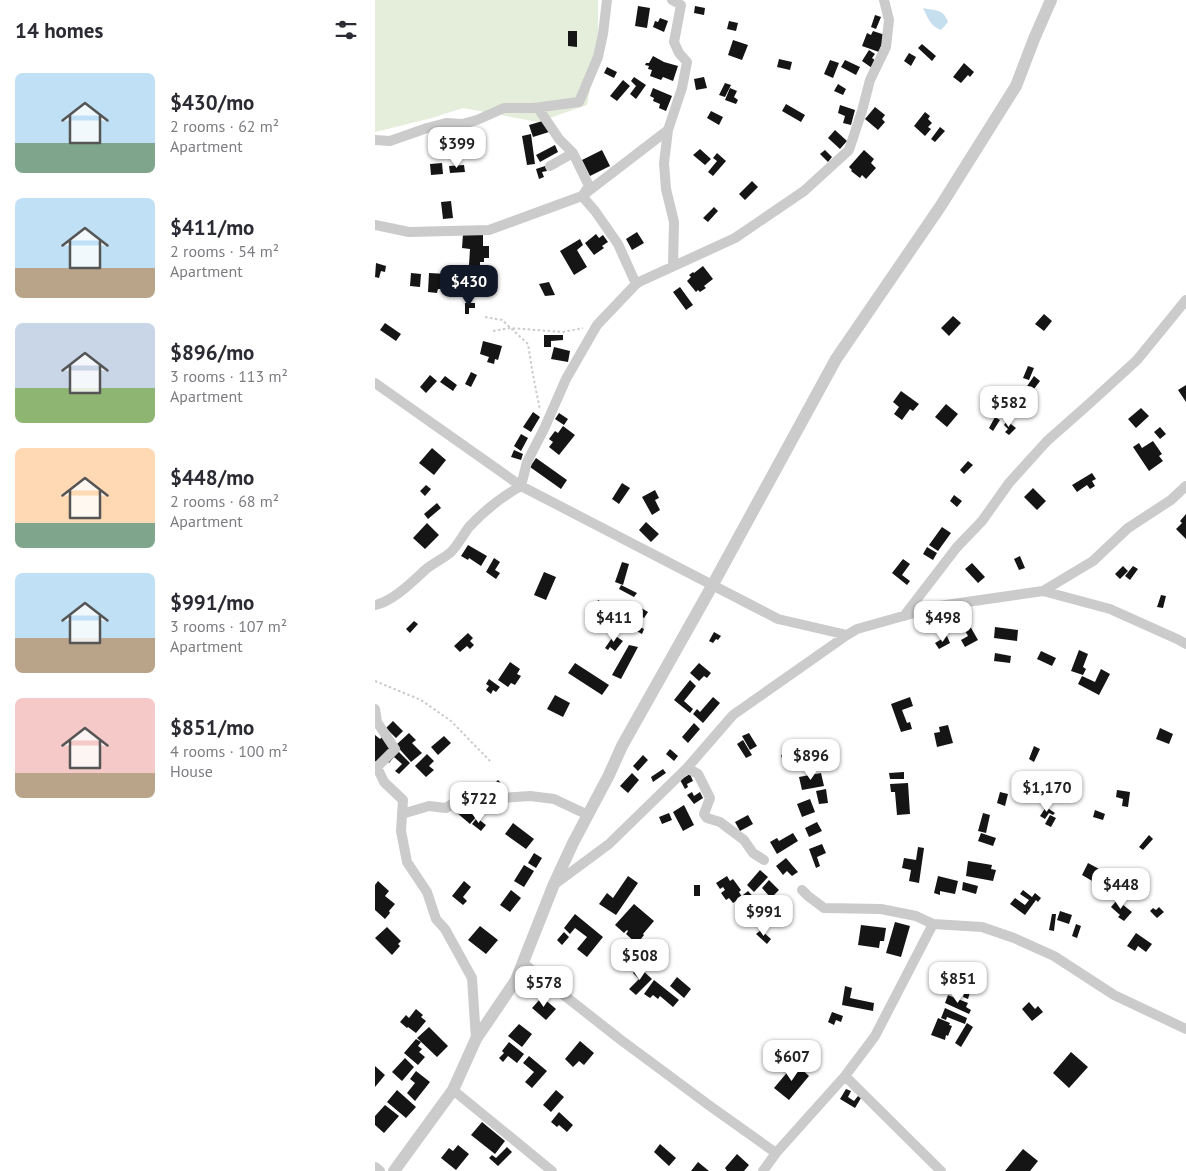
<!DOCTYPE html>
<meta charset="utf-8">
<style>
:root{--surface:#fff;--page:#f2f2f3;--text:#2b2b33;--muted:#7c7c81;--accent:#111827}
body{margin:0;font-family:"PT Sans",sans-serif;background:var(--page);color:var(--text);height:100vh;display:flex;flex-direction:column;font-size:19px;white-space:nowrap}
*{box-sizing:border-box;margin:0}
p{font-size:16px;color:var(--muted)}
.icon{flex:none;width:28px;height:28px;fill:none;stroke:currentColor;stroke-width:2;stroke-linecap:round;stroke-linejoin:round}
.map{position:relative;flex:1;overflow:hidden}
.side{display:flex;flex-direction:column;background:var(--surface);width:375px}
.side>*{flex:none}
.price{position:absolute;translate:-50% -42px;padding:0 11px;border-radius:10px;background:#fff;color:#222;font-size:16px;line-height:32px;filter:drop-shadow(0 1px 2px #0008)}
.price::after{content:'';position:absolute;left:50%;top:30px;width:15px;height:11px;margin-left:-8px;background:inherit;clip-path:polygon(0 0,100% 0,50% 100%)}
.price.active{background:var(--accent);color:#fff}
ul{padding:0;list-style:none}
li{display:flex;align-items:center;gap:15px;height:125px;padding:0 15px}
li span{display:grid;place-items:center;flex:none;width:140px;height:100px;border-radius:8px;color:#555}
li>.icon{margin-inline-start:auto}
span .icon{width:60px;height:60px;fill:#fffc;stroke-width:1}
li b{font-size:21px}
h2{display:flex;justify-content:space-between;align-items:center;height:60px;padding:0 15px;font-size:21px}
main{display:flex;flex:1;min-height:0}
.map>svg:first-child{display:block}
.green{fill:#e5eddb}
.water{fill:#c6dfee}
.building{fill:#151515}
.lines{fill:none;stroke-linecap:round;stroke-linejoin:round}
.path{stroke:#cbcbcb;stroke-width:2;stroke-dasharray:2.5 2.5;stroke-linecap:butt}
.minor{stroke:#cbcbcb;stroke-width:10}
.tertiary{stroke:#cbcbcb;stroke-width:12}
</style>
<main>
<section class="side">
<h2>14 homes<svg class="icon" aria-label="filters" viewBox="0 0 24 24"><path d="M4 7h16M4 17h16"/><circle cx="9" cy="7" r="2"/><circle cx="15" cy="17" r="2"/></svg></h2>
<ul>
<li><span style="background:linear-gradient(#bfe0f5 70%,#7fa58c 0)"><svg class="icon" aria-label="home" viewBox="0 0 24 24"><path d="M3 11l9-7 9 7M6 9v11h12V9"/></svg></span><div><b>$430/mo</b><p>2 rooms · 62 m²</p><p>Apartment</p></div></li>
<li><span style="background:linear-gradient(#bfe0f5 70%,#b9a48a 0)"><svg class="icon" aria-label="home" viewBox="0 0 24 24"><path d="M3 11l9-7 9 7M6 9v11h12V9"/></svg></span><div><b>$411/mo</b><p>2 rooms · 54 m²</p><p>Apartment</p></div></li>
<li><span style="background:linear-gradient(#c9d6e8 65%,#8fb573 0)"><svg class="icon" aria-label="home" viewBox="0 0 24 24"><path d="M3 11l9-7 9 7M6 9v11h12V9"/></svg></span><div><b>$896/mo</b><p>3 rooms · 113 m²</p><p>Apartment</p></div></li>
<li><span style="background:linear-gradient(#ffd9b3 75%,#7fa58c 0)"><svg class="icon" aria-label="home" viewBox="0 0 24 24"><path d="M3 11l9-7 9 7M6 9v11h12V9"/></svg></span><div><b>$448/mo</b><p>2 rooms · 68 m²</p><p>Apartment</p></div></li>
<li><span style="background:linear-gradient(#bfe0f5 65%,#b9a48a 0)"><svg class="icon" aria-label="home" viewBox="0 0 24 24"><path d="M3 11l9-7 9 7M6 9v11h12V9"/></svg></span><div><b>$991/mo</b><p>3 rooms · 107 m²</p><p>Apartment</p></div></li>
<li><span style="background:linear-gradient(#f6c9c9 75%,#b9a48a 0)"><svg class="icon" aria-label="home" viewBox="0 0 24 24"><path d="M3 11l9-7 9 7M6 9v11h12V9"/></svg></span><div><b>$851/mo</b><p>4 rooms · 100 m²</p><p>House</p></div></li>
</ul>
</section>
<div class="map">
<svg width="811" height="1171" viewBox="0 0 811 1171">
<rect width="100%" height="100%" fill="#fff"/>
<path class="green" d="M0,0H223V42L212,105L163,122L88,108L57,118L0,132Z"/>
<path class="water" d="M548,8C560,11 568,8 573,22L566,30C555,26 553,18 548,8Z"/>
<path class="building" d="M263,6L275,8L272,28L260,26Z
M320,6L330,8L329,15L319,13Z
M500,15L506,17L501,29L496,27Z
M285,18L293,21L289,32L278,27L280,21L283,22Z
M354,21L363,23L361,31L352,29Z
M193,31H202V47L193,46Z
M498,31L510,35L504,52L487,46L492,33L496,35Z
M358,40L373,45L367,60L353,55Z
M547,44L561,56L557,61L543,48Z
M494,50L500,54L497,58L501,61L497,68L487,61Z
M534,53L541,57L536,66L529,61Z
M278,56L289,62L303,66L298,81L288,77L286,80L275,76L277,70L273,69L274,66L270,65L271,63H274Z
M404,59L417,62L415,70L402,67Z
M455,60L464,63L458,78L449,74Z
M470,60L485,67L481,75L466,67Z
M589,63L599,72L595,77L593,75L586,83L578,77Z
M232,67L242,72L239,78L229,73Z
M259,77L271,85L261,99L255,94L261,86L256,81Z
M329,77L332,88L321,90L319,79Z
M248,80L255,86L242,101L235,96Z
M350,83L356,85L350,97L344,95Z
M463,84L471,89L468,95L459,91Z
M278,88L297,96L291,111L284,108L285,104L278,101L279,98L275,96Z
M355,88L362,91L359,97L363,100L361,104L350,100Z
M411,104L430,115L426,122L407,111Z
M465,105L480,110L476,125L468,123L470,116L463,113Z
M500,107L510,115L507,119L510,122L503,130L490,119Z
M336,111L348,117L344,125L332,118Z
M550,112L555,116L553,119L557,123L553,127L556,129L550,136L539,126Z
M171,120L174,132L158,137L154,125Z
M565,127L570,131L560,142L556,139Z
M460,130L472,141L465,149L453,138Z
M156,134L160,164L152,165L147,136Z
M180,145L183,152L165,162L161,155Z
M325,149L336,159L330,165L318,155Z
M227,150L235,166L215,176L207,160Z
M450,150L457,157L453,162L445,154Z
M489,150L499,159L496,163L501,168L491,179L487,175L485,178L476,171L477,170L474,167Z
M342,153L351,161L338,176L333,172L342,161L338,158Z
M67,163L68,174L56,175L55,164Z
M89,165L90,172L75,173L74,166Z
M170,166L172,171L167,172L169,177L164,179L161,169Z
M377,181L383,187L370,200L364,194Z
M76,201L78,218L68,219L66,202Z
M339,207L343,211L333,222L328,218Z
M262,232L269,243L257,250L251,239Z
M88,234L108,235V246H114V258H109V262H105V266L94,265L95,249L87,248Z
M221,234L224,238L228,235L233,242L227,246L229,248L219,255L210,243Z
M205,239L208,245L202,250L212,267L199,275L185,251Z
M1,263L11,266L10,272L6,271L4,278L0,277Z
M328,266L338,279L329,286L331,288L325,292L323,290L321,292L312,281L316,277L314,275L318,272L319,273Z
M108,269L109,278L98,279L97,270Z
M36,273L46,274L45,287L35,286Z
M54,273L72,274V284H68V289H63L62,293L53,292Z
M174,282L180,295L170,296L164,284Z
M305,287L318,305L311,310L298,292Z
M90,303H100V308H94V314H90Z
M669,314L677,321L669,331L660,324Z
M578,316L586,323L574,336L566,328Z
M10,323L26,334L21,341L5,330Z
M169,335H188V340L176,341V347H169Z
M108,341L127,346L123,360L120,359L119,364L112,362L114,357L105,354Z
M179,347L195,351L193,362L176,359Z
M653,366L659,368L654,380L648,378Z
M96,372L102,375L96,387L90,384Z
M55,375L62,381L51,393L45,387Z
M70,376L82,385L78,391L65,382Z
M659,376L665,381L656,393L650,389Z
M811,385V402L803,390Z
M526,391L544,404L538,411L535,409L527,420L519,414L524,407L518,402Z
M571,404L583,414L572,427L560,417Z
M766,408L774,416L761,428L753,419Z
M158,412L165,417L156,432L148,427Z
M184,413L193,419L189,425L180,419Z
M620,417L625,420L618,431L614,428Z
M632,421L641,428L634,435L630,432L633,429L629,425Z
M188,426L200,435L184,455L174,447L178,442L174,439L180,431L183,433Z
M785,427L791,434L785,439L779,432Z
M146,434L153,438L146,451L139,446Z
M778,441L787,454L784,456L788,461L774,471L758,447L764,443L767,448Z
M57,448L71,460L59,475L44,463Z
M139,450L148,454L146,460L136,457Z
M161,458L192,480L186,489L155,467Z
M593,461L598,465L589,474L585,470Z
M717,473L721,479L717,481L720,486L715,489L712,485L702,492L697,485Z
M247,483L255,488L244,504L237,499Z
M51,485L56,489L50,496L45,491Z
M658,488L671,501L662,510L649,497Z
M280,490L284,498L280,500L285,510L277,515L267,497Z
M579,495L587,501L582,507L575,501Z
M62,503L66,508L53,519L49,514Z
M811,514V539L801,529L807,523L805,521Z
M271,522L284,534L276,542L264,530Z
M52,523L64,535L50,549L38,538Z
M567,527L576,533L563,551L554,545Z
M93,545L112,556L106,566L94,558L93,560L86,556Z
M552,547L562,553L558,560L548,554Z
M645,556L650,568L644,570L639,559Z
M119,558L125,562L120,570L125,573L121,579L111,572Z
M528,559L535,564L527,575L535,581L532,585L517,573Z
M247,562L254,564L248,585L240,582Z
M597,563L610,577L603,583L590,569Z
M748,566L753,571L745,579L740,574Z
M758,566L763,569L755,580L750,576Z
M169,572L181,577L171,600L159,595Z
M246,585L262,593L259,597L244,589Z
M786,595L791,596L788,608L782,607Z
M223,600L235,607L232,611L221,605Z
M258,603L273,612L269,618L254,610Z
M39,621L43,624L35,633L31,629Z
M258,623L269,629L267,634L256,628Z
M595,626L603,640L590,647L586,640L593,636L589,629Z
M620,627L643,630L642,641L619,638Z
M339,632L346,636L343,640L341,639L338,643L334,641Z
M93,633L98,638L95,641L99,645L95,649L92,646L85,652L79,646Z
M239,635L248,641L240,651L235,647L233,650L230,648Z
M572,636L575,643L564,649L560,643Z
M254,645L263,647L246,679L237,675Z
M704,650L713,654L708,667L711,669L708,675L696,671Z
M666,651L681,658L677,666L662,659Z
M620,653L636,656L635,663L619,661Z
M135,662L145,669L142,674L146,676L140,685L136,683L133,687L123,680Z
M200,663L234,685L227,695L193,673Z
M324,663L336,673L332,678L329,676L324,681L315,673Z
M726,669L735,674L724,695L703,684L707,676L720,682Z
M114,679L125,687L121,692L118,690L116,694L111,690L114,686L111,684Z
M315,680L321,686L309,701L318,709L315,713L299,700Z
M180,695L195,703L188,717L172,709Z
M338,697L345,703L328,723L318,714L322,709L325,712Z
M535,697L538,706L527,710L532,723L535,722L537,729L526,732L516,704Z
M18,721L28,731L21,738L11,728Z
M319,723L325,729L313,743L307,737Z
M573,725L578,743L562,747L559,733L565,732L564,727Z
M785,728L798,734L794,744L781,739Z
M34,733L41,740L37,743L47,753L36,762L21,745Z
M374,733L382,746L375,750L367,736Z
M0,735L5,739L7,737L16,750L3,763L0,761Z
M69,736L76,743L63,755L56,747Z
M368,740L377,755L371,758L362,744Z
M659,746L665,749L659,762L654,759Z
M295,749L303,756L299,761L291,754Z
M22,750L35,763L24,774L20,771L27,764L19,757L14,763L11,761Z
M424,751L426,759L408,763L406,755Z
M52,754L59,761L54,766L59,770L51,777L40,766Z
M268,755L273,760L263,771L258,766Z
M288,769L291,773L278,782L276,777Z
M529,772V779H515L514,773Z
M257,773L264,780L253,793L245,786Z
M446,773L449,786L427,790L424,777Z
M315,774L318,781L312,784L313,787L310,789L305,780Z
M123,780L127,784L118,794L113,790Z
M533,783L535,814L522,815L520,792H516L515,784Z
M451,789L453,803L444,804L441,791Z
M742,790L755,792L753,807L747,806L748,799L741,797Z
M317,792L319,796L325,792L328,798L319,804L312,795Z
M625,792L633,794L630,806L622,803Z
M91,799L102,808L97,814L101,817L95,824L81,812Z
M435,799L440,812L427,817L422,804Z
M309,805L319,825L308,831L298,812Z
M671,807L680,813L678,815L674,813L670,819L665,816Z
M720,810L730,814L728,820L718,817Z
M294,813L297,820L287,824L284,817Z
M608,813L615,815L611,833L603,831Z
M373,815L378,824L365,831L360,822Z
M675,815L681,818L676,827L670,824Z
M102,818L111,825L106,831L97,824Z
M442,822L447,831L434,837L430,828Z
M138,823L159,839L151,849L130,834Z
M418,833L423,841L402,854L395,842L402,838L404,841Z
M606,833L621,838L618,846L603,841Z
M774,835L778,839L768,850L764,847Z
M447,844L451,853L442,857L445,866L441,868L434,849Z
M543,847L549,848L544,883L534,881L536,870L527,868L529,858L541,860Z
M159,853L167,858L161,868L153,863Z
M411,858L423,872L417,876L412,871L408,875L401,866Z
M593,861L617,865L616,869L621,870L618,881L591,876Z
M713,863L726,870L719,882L707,875Z
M149,865L159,871L149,887L139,881Z
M385,870L393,877L379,892L372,885Z
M253,876L263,883L241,915L224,904L232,893L238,898Z
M352,876L355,881L358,879L366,890L364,892L367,897L358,903L354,898L351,900L346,893L350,890L348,887L345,889L341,883Z
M563,876L583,881L580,894L565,891V895L559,893Z
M394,880L404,890L396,898L387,888Z
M3,881L14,891L10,896L20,904L14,911L15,913L10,919L0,910V885Z
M89,881L96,887L88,897L92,901L88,905L77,896Z
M588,882L603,886L601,894L587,890Z
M319,885H325V896H319Z
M136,890L146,898L135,912L125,905Z
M648,890L657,897L660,893L666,898L663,902L661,900L650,915L635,904L640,898L650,905L654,900L645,894Z
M373,891L383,902L386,899L390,903L382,911L368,895Z
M398,900L410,914L405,918L393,905Z
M742,900L757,912L749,921L743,917L745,915L736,907Z
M259,904L279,921L268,934L269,935L262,944L251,934L253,931L252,930L249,933L240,925Z
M784,907L789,912L782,918L775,911L778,908L781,910Z
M685,911L697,915L694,924L682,920Z
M200,914L228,937L212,957L202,949L212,937L200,928L195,934L189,928Z
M677,914H681L679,931L674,930Z
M520,922L535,926L526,957L511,953Z
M701,924L706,926L702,938L697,936Z
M486,925L511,928L509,941H505L504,948L483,945Z
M105,926L123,940L111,954L93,940Z
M12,927L26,941L23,944L25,946L17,955L0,938Z
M386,930L396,939L392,944L381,934Z
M189,932L194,937L187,945L182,940Z
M761,933L777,944L771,952L763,946L760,951L752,946Z
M264,967L277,979L261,995L254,989L264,979L258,973Z
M302,977L316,989L309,998L295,986Z
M279,980L304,1000L298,1007L285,996L283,999L278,995L275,998L269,994Z
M593,981L598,982L593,999L588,997Z
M470,986L477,988L475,998L499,1003L498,1011L467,1005Z
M573,995L593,1003L591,1007L596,1010L594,1014L570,1003Z
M167,997L181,1009L171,1020L157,1008Z
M654,1002L660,1009L663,1006L668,1012L657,1021L647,1009Z
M570,1008L592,1018L590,1024L572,1017L571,1020L566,1018Z
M41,1009L48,1015L46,1017L51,1021L41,1033L33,1027L32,1028L25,1022L31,1015L34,1018Z
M457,1012L468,1016L466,1022L461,1020L459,1025L453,1022Z
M563,1018L575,1023L574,1025L577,1026L573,1036L571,1035L570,1040L556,1035Z
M592,1023L598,1027L586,1047L580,1043Z
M144,1024L157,1034L147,1047L133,1036Z
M54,1027L73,1046L62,1057L42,1038Z
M41,1039L46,1042L43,1046L47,1049L44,1052L50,1057L43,1065L29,1053Z
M205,1041L219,1053L209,1065L204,1061L198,1067L190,1059Z
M134,1042L149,1054L142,1063L133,1056L128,1062L124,1058L129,1053L127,1051Z
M696,1052L713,1067L694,1088L678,1073Z
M154,1056L172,1071L157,1088L150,1082L159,1072L148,1063Z
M30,1058L39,1067L27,1081L17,1072Z
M420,1063L434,1076L414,1100L399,1088Z
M0,1066L10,1075L0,1087Z
M41,1071L55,1082L40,1101L32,1093L40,1083L35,1079Z
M471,1089L476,1091L473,1097L479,1101L483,1096L486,1098L480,1108L465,1099Z
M22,1090L41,1107L31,1118L12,1102Z
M181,1090L189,1097L176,1112L168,1105Z
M10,1105L24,1116L9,1133L0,1125V1116Z
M184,1112L198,1125L192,1132L184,1125L182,1127L176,1122Z
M107,1122L130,1141L120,1154L96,1135Z
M285,1144L301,1158L294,1166L279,1152Z
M83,1145L94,1154L81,1170L66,1158L74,1148L78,1151Z
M132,1147L137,1152L123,1166L114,1158L117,1155L121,1158Z
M648,1149L663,1161L655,1171H630Z
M362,1154L374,1165L369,1171H352L350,1168Z
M323,1162L334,1171H316Z"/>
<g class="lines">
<path class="path" d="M110,317L127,320L153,344L158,375L165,410
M118,331L135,328L188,332L208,328
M0,681L46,700L76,721L117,763"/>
<path class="minor" d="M297,0L306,5L299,42L304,53L312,62L307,88L293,130L289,163L291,189L299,222L298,266
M163,108L184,139L198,153
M0,140L15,141L52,128L71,123L87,124L102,120L129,108H159L204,102L223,57L228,34L232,0
M175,166L198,153L214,186L207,196L220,211L243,244L261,284
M0,225L34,232L114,230L207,196L293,130
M0,383L146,486L403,619L472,635
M668,591L735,609L802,639L811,644
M0,605C17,602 37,582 50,570C58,563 68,559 76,552C83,545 88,535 94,527C108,512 128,496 146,486L152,462L169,429L191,379L222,325L261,284L264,282L360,238L429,191L474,150L487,111L495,80L511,47L514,20L509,0
M529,616L582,547L607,521L634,483L672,441L715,403L762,360L811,300
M0,709L2,722L20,749L2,767L9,782L28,800L26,831L32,862L52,892L61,919L70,929L97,978L101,1039
M312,768L323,774L335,798L329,814L332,818L345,822L369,840L378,853L389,860
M27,814L54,806L71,808L89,796L109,794L114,799L155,796L179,799L213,815
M180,884L234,844L312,768L358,715L472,635L482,629L564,606L668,591L718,561L753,528L796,500L811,486
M427,890L433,896L449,908L506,909L541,916L558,924L607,927L639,938L679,956L739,995L811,1029
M148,963L246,1040L335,1106L401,1153
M470,1076L566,1171
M78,1090L177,1171
M0,1167L5,1171
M388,1171L401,1153L470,1076L500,1036L558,924"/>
<path class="tertiary" d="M19,1171L78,1090L101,1039L141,980L179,884L198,843L234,775L247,746L337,586L461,359L565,207L641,86L659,39L676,0"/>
</g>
</svg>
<b class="price" style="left:82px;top:169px">$399</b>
<b class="price active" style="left:94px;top:307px">$430</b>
<b class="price" style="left:634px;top:428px">$582</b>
<b class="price" style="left:239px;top:643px">$411</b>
<b class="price" style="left:568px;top:643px">$498</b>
<b class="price" style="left:436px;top:781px">$896</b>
<b class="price" style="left:672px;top:813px">$1,170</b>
<b class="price" style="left:104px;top:824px">$722</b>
<b class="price" style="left:746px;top:910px">$448</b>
<b class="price" style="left:389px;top:937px">$991</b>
<b class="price" style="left:265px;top:981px">$508</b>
<b class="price" style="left:583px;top:1004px">$851</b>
<b class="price" style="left:169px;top:1008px">$578</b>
<b class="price" style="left:417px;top:1082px">$607</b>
</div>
</main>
